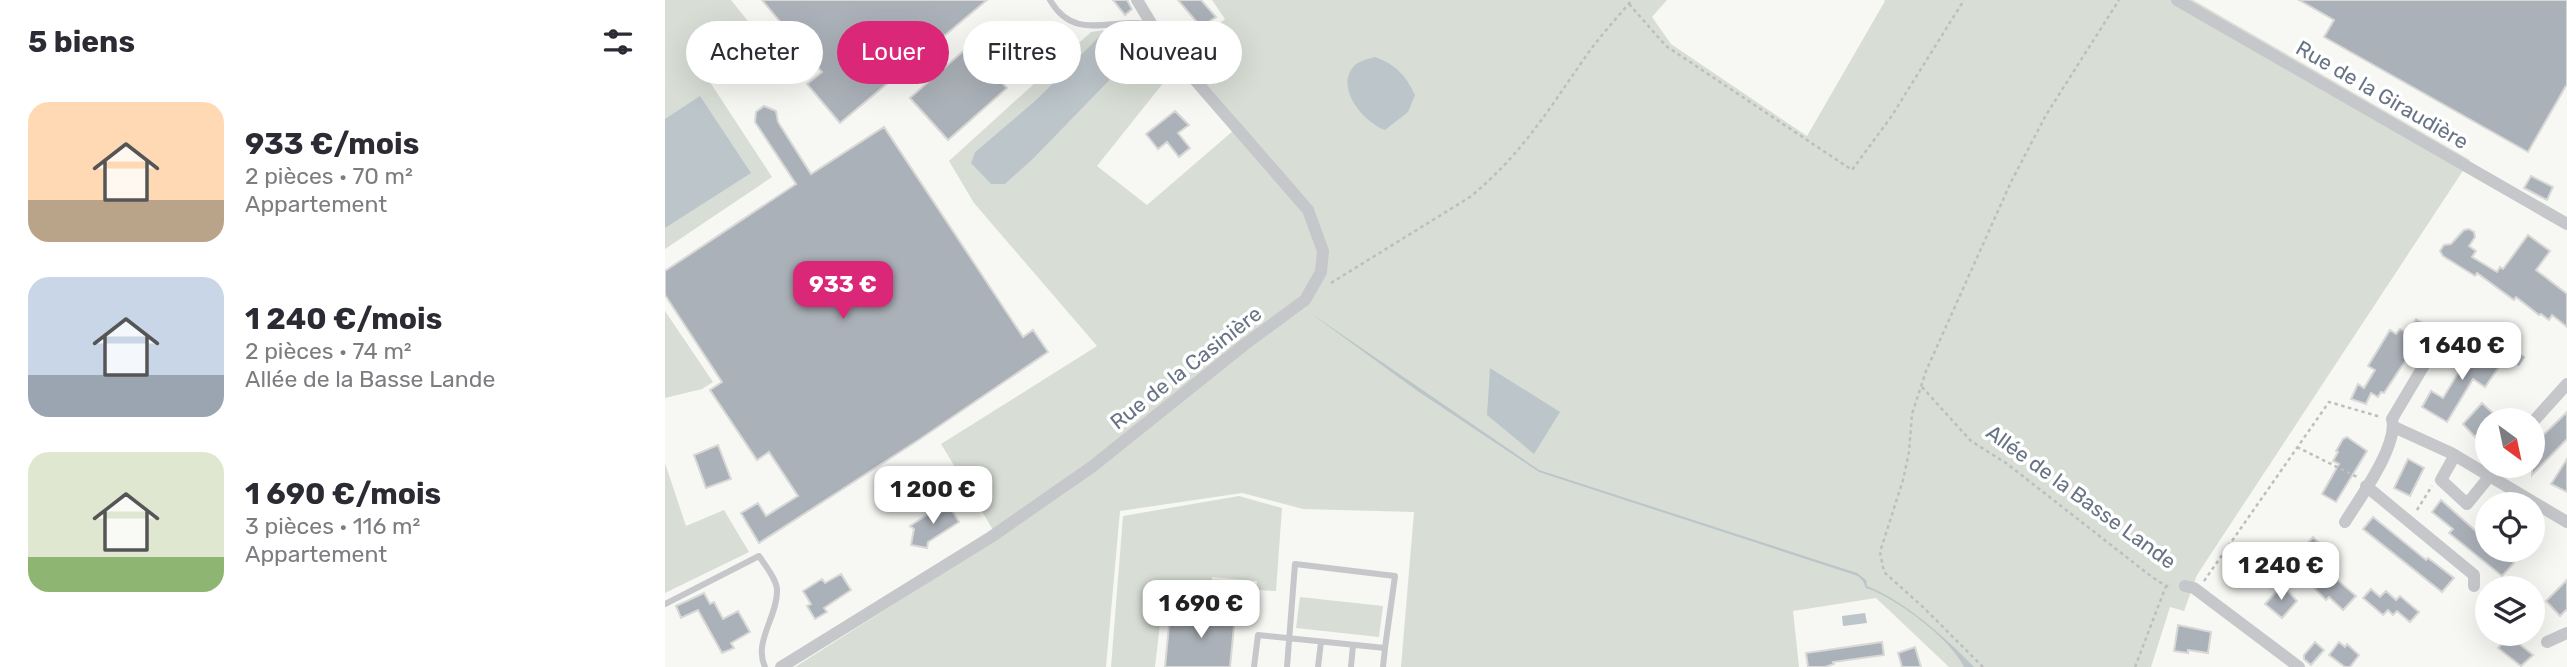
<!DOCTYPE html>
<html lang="fr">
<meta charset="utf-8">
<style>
:root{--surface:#fff;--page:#f7f7f7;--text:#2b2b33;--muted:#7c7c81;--accent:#db2777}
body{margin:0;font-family:Rubik,sans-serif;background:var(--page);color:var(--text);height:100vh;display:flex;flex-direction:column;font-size:26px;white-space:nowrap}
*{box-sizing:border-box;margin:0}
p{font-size:23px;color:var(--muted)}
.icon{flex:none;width:38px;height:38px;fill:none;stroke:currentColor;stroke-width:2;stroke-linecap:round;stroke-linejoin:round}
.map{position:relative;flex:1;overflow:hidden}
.side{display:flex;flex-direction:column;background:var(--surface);width:665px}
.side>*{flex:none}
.banner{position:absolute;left:21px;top:21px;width:665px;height:63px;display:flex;gap:14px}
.needle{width:46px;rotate:147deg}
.fabs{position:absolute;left:1810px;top:408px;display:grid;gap:14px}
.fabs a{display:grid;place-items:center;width:70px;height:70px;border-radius:50%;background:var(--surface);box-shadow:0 7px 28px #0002;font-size:35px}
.price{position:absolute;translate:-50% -60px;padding:0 16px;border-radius:14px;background:#fff;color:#222;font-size:23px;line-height:46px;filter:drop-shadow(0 2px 4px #0008)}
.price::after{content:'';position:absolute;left:50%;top:42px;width:21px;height:16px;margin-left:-10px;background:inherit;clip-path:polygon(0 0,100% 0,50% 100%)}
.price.current{background:var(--accent);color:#fff}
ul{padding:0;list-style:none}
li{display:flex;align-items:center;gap:21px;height:175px;padding:0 28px}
li span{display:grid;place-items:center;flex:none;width:196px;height:140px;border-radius:21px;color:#555}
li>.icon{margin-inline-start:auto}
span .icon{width:84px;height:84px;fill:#fffc;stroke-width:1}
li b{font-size:30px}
h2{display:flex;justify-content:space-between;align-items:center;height:84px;padding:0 28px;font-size:30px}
.pill{padding:0 24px;border-radius:32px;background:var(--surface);box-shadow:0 7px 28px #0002;font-size:24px;line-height:63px}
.pill.current{background:var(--accent);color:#fff}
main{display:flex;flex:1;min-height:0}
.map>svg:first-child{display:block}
.green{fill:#d8ded5;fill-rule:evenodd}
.water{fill:#bcc5ca}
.building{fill:#abb1b8;stroke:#d8d8d6;stroke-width:2}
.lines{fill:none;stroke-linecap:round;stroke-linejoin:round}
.path{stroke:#bcbec0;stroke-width:2.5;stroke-dasharray:3.5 3.5;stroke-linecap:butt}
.service{stroke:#c5c7cb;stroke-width:6}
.minor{stroke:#c5c7cb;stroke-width:12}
.labels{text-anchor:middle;stroke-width:7;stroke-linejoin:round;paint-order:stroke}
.street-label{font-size:21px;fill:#677484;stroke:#fff}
</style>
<main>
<section class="side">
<h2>5 biens<svg class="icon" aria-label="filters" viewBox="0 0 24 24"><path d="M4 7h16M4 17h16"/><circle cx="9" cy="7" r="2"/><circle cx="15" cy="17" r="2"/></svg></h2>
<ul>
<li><span style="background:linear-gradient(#ffd9b3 70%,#b9a48a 0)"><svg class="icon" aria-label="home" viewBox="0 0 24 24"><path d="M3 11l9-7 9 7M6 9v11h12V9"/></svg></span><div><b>933 €/mois</b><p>2 pièces · 70 m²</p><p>Appartement</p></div></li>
<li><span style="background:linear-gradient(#c9d6e8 70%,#9aa5b1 0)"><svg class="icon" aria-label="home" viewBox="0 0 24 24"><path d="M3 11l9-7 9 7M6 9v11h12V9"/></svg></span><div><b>1 240 €/mois</b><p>2 pièces · 74 m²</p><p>Allée de la Basse Lande</p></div></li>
<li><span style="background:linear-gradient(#dfe7d0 75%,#8fb573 0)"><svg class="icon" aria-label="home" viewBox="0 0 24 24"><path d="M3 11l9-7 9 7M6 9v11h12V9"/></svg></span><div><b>1 690 €/mois</b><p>3 pièces · 116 m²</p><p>Appartement</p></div></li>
</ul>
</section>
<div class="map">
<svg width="1902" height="667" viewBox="0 0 1902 667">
<rect width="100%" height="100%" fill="#f7f7f4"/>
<path class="green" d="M0,0H66L90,30L39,73L107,177L0,249Z
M547,0H1002L987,17L1006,44L1142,136L1220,1L1219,0H1528L1805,160L1532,575L1519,611L1505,607L1486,667H1284L1211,598L1128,611L1134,667H736L749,512L638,509L577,493L455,511L441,667H130L333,538L276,444L432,346L309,203L284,161L426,32L468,26L507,72L432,166L482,205L576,124L517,55L560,19ZM439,33L470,54L367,160L340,184L310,152L371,100Z
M0,311L48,382L37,389L0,398Z
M0,463L21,526L59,510L84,552L0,593Z
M574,496L617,508L611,591L592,590V581L547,577L544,615L497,607L490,667H446L458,516Z
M635,597L718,606L714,637L631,628Z"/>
<path class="water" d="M439,32L467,34L474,43L470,54L367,160L340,184H326L306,163L310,152L371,100Z
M710,57C731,65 740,74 750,95L743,112L720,130C699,123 668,87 690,65C695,61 703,59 710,57Z
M35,96L86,173L0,228V119Z
M644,312L874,470L1192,573L1201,580L1202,586C1241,602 1280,637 1309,667H1299C1286,639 1230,597 1201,588L1198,581L1193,576L874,472L751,390Z
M1842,344L1860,357L1854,366L1836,352Z
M825,368L895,412L869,454L822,415Z
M1200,613L1202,623L1178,626L1177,616Z"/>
<path class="building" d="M97,0H322L175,123L142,84L157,72Z
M448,0H462L467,9L460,15Z
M513,0H536L551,17L536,27Z
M1634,0H1902V84L1863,152L1659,37L1669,20Z
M304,46L342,88L283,140L245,98Z
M99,106L111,111L113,122L146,174L219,127L358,337L368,330L383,352L255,439L94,543L76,513L93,503L101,516L133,496L104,452L92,460L45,390L57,382L0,295V271L131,184L90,122L91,112Z
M510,111L524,125L513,133L525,148L514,157L502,142L493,149L481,134Z
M1866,176L1888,187L1882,200L1859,188Z
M1804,229L1809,232L1810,237L1804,246L1811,251L1807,257L1832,272L1835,267L1838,269L1863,235L1885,251L1871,270L1902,294V327L1887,315L1884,320L1876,314L1874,315L1851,297L1849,300L1812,273L1810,276L1778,256L1775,251L1779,245L1786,244L1799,230Z
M1751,319L1763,326L1719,393L1716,392L1713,397L1706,393L1701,404L1686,399L1693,384L1699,388L1710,370L1703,366L1725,330L1731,334L1735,329L1742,333Z
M1795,347L1814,359L1818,353L1836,364L1820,387L1808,379L1782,422L1757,407L1766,391L1778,398L1795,370L1784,362Z
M1817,403L1831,416L1827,420H1822V425L1810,437L1798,424Z
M1902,412V439L1867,475V446Z
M1682,437L1702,451L1671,502L1657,494L1674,464L1668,461L1673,452L1671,451L1678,439Z
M53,445L66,479L41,488L29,455Z
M1743,459L1759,468L1745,496L1729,488Z
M1902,459V492L1886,484Z
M1776,500L1822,541V550H1833L1849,563L1837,576L1784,533L1788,529L1767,512Z
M282,502L294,522L263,542L262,548L246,545L249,529L245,526Z
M1708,517L1761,560L1763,558L1789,578L1777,592L1698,529Z
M1648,537L1669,557L1663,564L1674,574L1670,578L1691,596L1678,610L1664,597L1661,600L1650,589L1661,577L1643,562L1642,544Z
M176,574L186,590L159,608L162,612L150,619L142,606L146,604L138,591L157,579L160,583Z
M1902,580V609L1895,616L1881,601Z
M1617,585L1632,601L1617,618L1600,604Z
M1706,589L1715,597L1721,591L1731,600L1735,596L1754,612L1745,622L1732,611L1728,615L1723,610L1718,615L1698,598Z
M39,593L45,604L49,602L58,619L73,611L85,632L66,643L69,648L57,653L33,610L16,618L11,606Z
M553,604L571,606L565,667H500L505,615L551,620Z
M1513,625L1546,632L1543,653L1523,650V653L1509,651Z
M1844,636L1868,655L1856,666L1833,648Z
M1217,642L1219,655L1168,662L1169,664L1160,667H1143L1141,653Z
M1650,642L1659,650L1646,665L1639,659V655Z
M1674,642L1680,647L1682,644L1694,655L1685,667H1680L1664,655Z
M1250,647L1256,667H1237L1233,653Z"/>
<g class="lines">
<path class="path" d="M964,4L1001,46L1187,170L1226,117L1299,0
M666,283L805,197C856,155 882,112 919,59C933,38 951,19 967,0
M1257,387L1306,441L1341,463L1487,577L1501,586H1507
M1632,447L1692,477
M1752,510L1767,486
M1539,581L1664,402L1716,417
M1318,667L1259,608L1219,572L1215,552L1238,480L1244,452L1247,414L1261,371L1346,182L1381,115L1454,0
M1470,667L1501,586"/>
<path class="service" d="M385,0C410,43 446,17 484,24
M0,604L94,556C100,565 112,580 112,590C113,616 88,642 100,667
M589,667L593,635L720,648L718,667
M622,667L630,564L730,576L720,648
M653,667L656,642
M686,667L688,645"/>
<path class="minor" d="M1512,0L1902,224
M1867,423L1902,384
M1729,427L1786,453L1902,522
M1790,455L1776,480L1802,504L1824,477
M1701,486L1809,575V586
M1680,522C1694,499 1734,445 1727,419L1768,350
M1520,586L1529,588L1634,667
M1882,642L1902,633
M116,667L326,537L428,466L579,345L640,300L656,272L658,251L643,210L498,43L472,0"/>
</g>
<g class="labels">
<g class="street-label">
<text transform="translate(1717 95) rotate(30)" y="7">Rue de la Giraudière</text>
<text transform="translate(521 368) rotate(-38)" y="7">Rue de la Casinière</text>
<text transform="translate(1416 497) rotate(36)" y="7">Allée de la Basse Lande</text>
</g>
</g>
</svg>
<div class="fabs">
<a><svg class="needle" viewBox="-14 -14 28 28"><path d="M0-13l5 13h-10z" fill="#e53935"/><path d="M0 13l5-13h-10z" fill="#7c7c81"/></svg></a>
<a><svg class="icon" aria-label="locate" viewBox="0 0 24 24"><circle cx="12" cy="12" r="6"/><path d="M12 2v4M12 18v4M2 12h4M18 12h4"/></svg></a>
<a><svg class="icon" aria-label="layers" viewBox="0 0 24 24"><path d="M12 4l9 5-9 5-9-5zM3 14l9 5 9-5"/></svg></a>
</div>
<b class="price current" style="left:178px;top:321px">933 €</b>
<b class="price" style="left:1797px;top:382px">1 640 €</b>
<b class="price" style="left:268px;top:526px">1 200 €</b>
<b class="price" style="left:1616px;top:602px">1 240 €</b>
<b class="price" style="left:536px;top:640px">1 690 €</b>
<div class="banner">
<a class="pill">Acheter</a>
<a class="pill current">Louer</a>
<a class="pill">Filtres</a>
<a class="pill">Nouveau</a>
</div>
</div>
</main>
